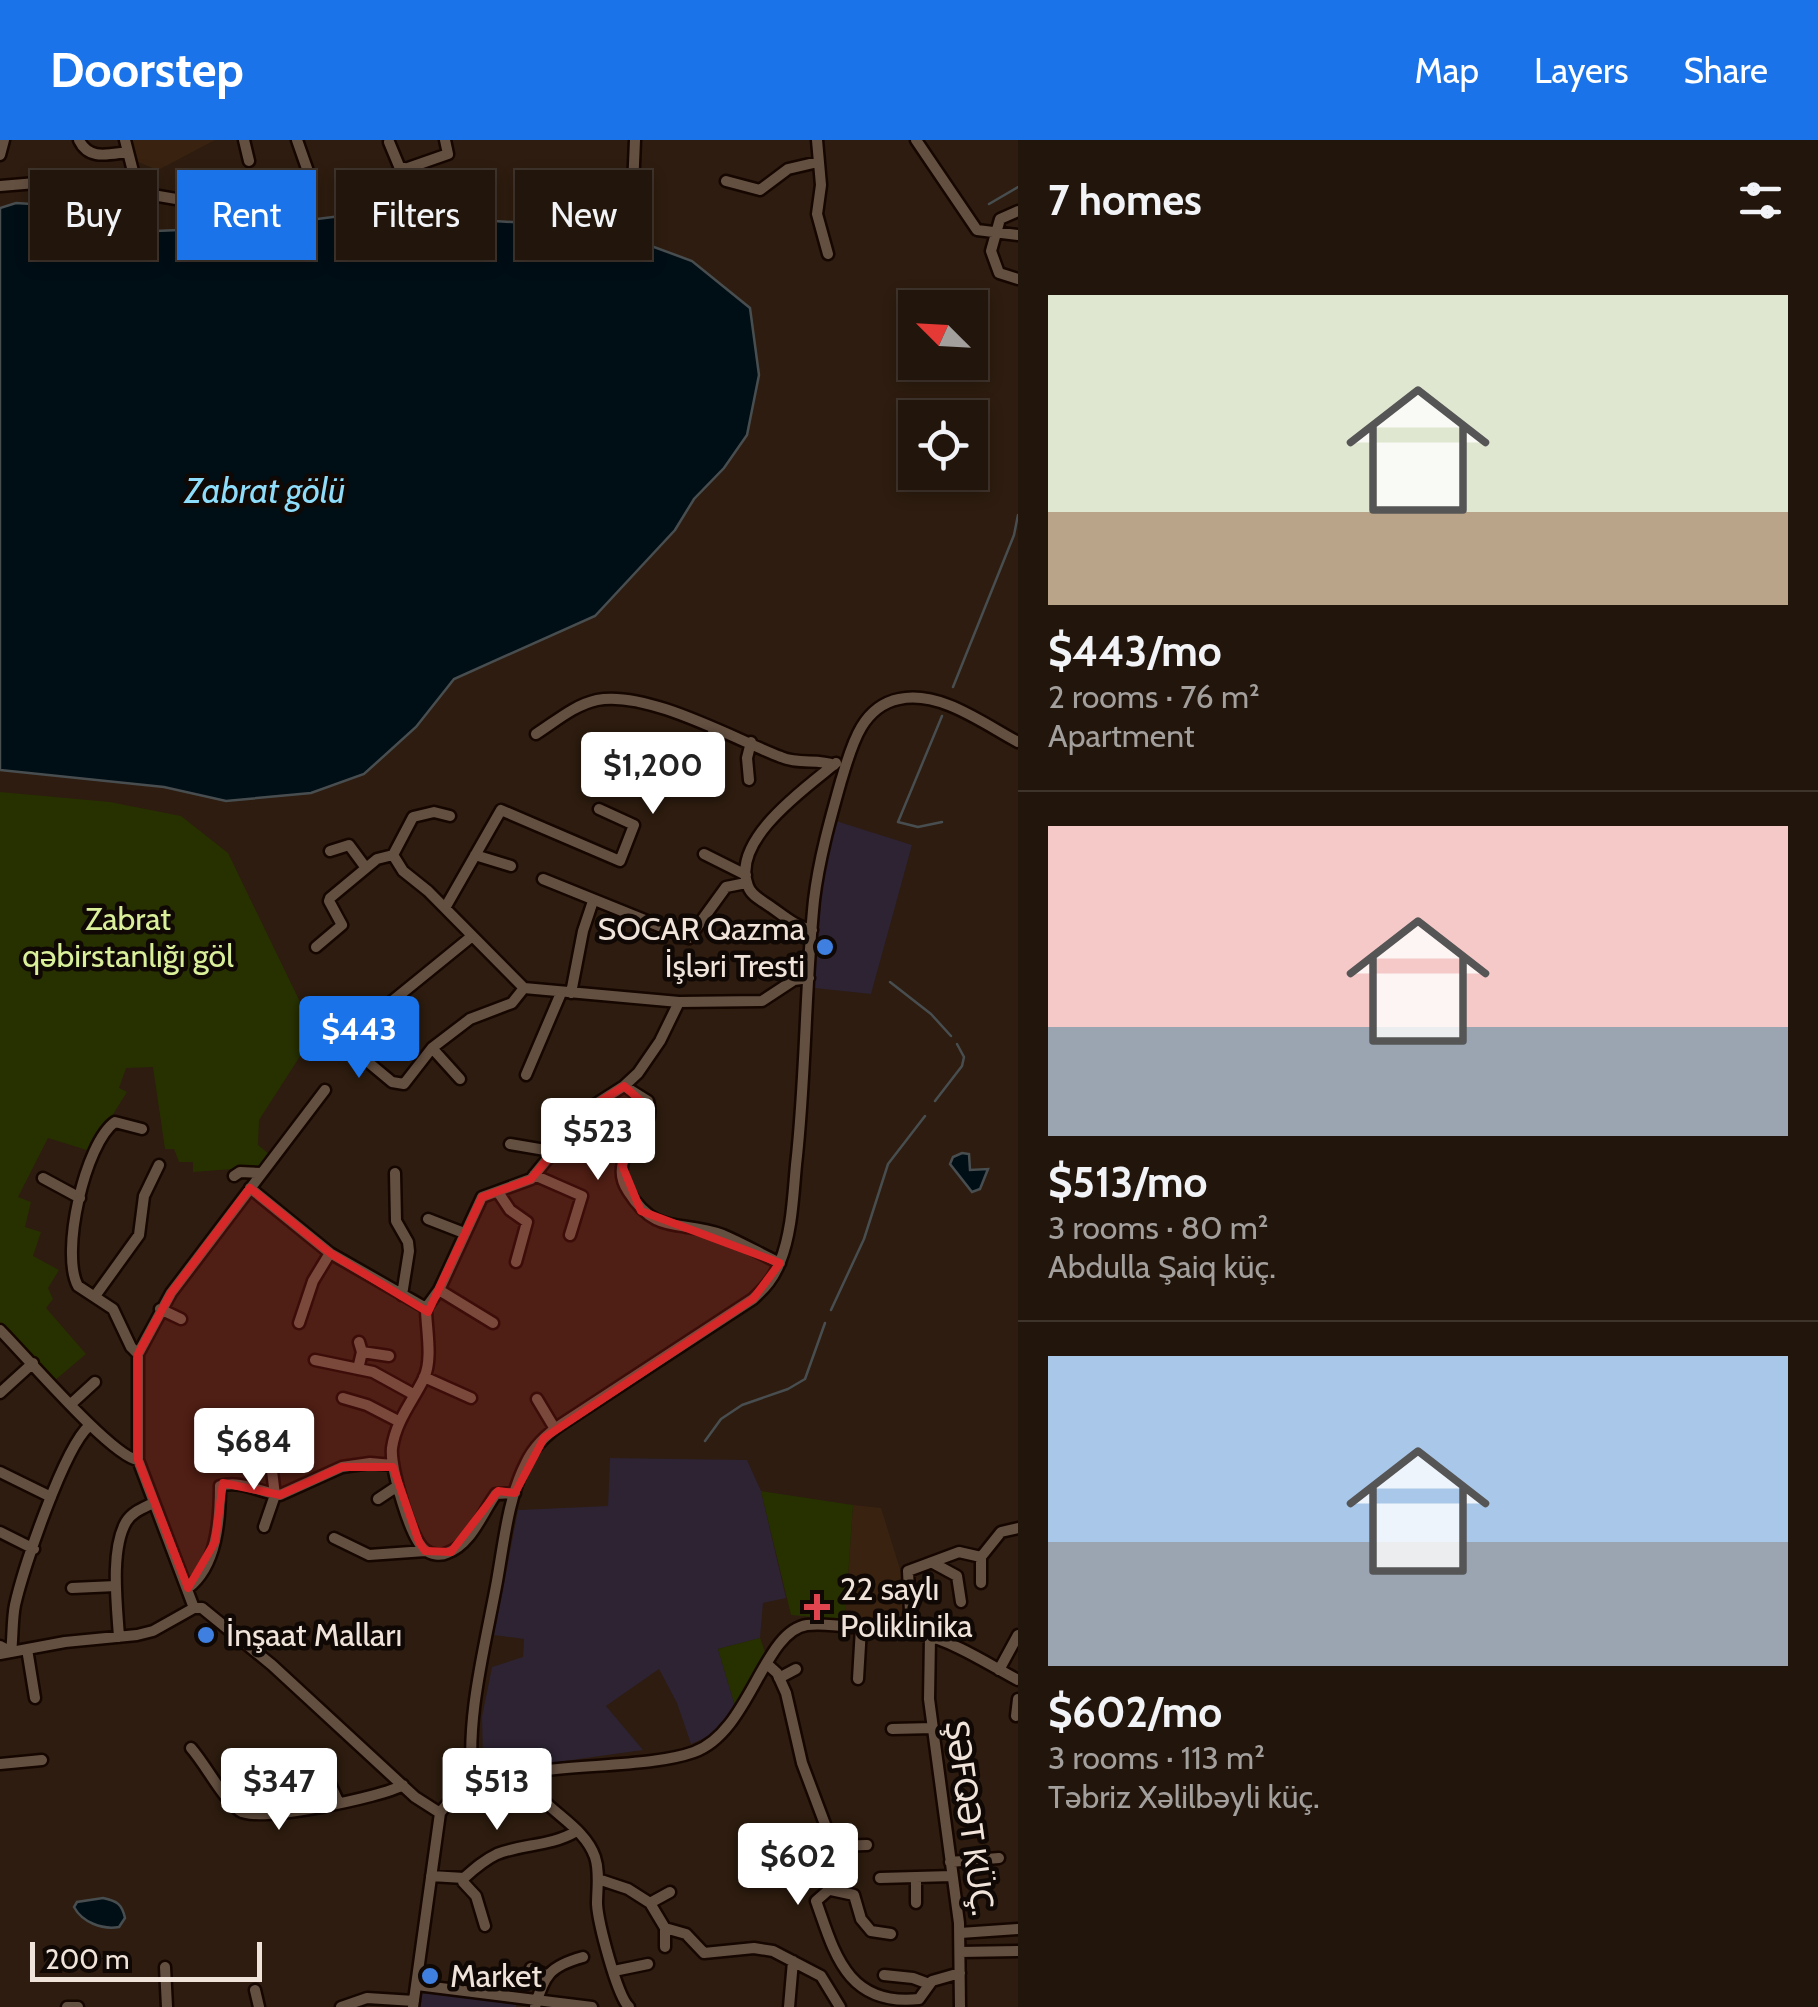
<!DOCTYPE html>
<meta charset="utf-8">
<style>
:root{--surface:#22150b;--page:#2e2219;--text:#f1f3f6;--muted:#a29f9d;--line:#3f342c;--accent:#1a73e8}
body{margin:0;font-family:Cabin,sans-serif;background:var(--page);color:var(--text);height:100vh;display:flex;flex-direction:column;font-size:38px;white-space:nowrap}
*{box-sizing:border-box;margin:0}
p{font-size:32px;color:var(--muted)}
.icon{flex:none;width:55px;height:55px;fill:none;stroke:currentColor;stroke-width:2;stroke-linecap:round;stroke-linejoin:round}
.map{position:relative;flex:1;overflow:hidden}
.drawer{display:flex;flex-direction:column;background:var(--surface);width:800px}
.drawer>*{flex:none}
.guide{position:absolute;left:30px;top:30px;width:838px;height:90px;display:flex;gap:20px}
.needle{width:65px;rotate:294deg}
.buttons{position:absolute;left:898px;top:150px;display:grid;gap:20px}
.buttons a{display:grid;place-items:center;width:90px;height:90px;border-radius:0px;background:var(--surface);box-shadow:0 5px 15px #0003,0 0 0 2px var(--line);font-size:50px}
.scale{position:absolute;left:30px;bottom:25px;width:232px;box-sizing:border-box;padding-left:10px;border:5px solid #efe3da;border-top:0;font-size:28px;line-height:35px;white-space:nowrap;color:#efe3da;-webkit-text-stroke:8px #100804;paint-order:stroke}
.price{position:absolute;translate:-50% -85px;padding:0 22px;border-radius:10px;background:#fff;color:#222;font-size:32px;line-height:65px;filter:drop-shadow(0 2px 5px #0008)}
.price::after{content:'';position:absolute;left:50%;top:60px;width:30px;height:22px;margin-left:-15px;background:inherit;clip-path:polygon(0 0,100% 0,50% 100%)}
.price.selected{background:var(--accent);color:#fff}
ul{padding:0;list-style:none}
li{display:grid;align-content:center;gap:20px;height:530px;padding:0 30px}
li+li{border-top:2px solid var(--line)}
li span{display:grid;place-items:center;height:310px;border-radius:0px;color:#555}
li>.icon{margin-inline-start:auto}
span .icon{width:180px;height:180px;fill:#fffc;stroke-width:1}
li b{font-size:42px}
h2{display:flex;justify-content:space-between;align-items:center;height:120px;padding:0 30px;font-size:42px}
.chip{padding:0 35px;border-radius:0px;background:var(--surface);box-shadow:0 5px 15px #0003,0 0 0 2px var(--line);font-size:35px;line-height:90px}
.chip.selected{background:var(--accent);color:#fff}
header{display:flex;align-items:center;gap:60px;box-sizing:border-box;height:140px;padding:0 50px;background:var(--accent);color:#fff}
header strong{font-size:48px}
nav{display:flex;gap:55px;margin-inline-start:auto;font-size:35px}
main{display:flex;flex:1;min-height:0}
.map>svg:first-child{display:block}
.built{fill:#392310}
.industrial{fill:#2d2332}
.green{fill:#273100}
.water{fill:#000e15;stroke:#484e50;stroke-width:2.5}
.lines{fill:none;stroke-linecap:round;stroke-linejoin:round}
.stream{stroke:#484e50;stroke-width:2.5}
.minor-casing{stroke:#150600;stroke-width:15}
.minor{stroke:#645041;stroke-width:10}
.marked{fill:#d62828;fill-opacity:0.2;stroke:#d62828;stroke-width:8;stroke-linejoin:round}
.shop-dot{fill:#3f7fe0;stroke:#100804;stroke-width:4}
.health-dot{fill:#e0444e;stroke:#100804;stroke-width:4}
.labels{text-anchor:middle;stroke-width:9;stroke-linejoin:round;paint-order:stroke}
.park-label{font-size:32px;fill:#d9ef9a;stroke:#100804}
.poi-label{font-size:32px;fill:#efe3da;stroke:#100804;text-anchor:start}
.street-label{font-size:32px;fill:#efe3da;stroke:#100804}
.water-label{font-size:35px;font-style:italic;fill:#8dddfb;stroke:#100804}
</style>
<header>
<strong>Doorstep</strong>
<nav><a>Map</a><a>Layers</a><a>Share</a></nav>
</header>
<main>
<div class="map">
<svg width="1018" height="1867" viewBox="0 0 1018 1867">
<rect width="100%" height="100%" fill="#2d1c0f"/>
<path class="built" d="M131,0H215L158,30L138,22Z
M853,1365L881,1368L909,1458L908,1486L845,1480Z"/>
<path class="industrial" d="M836,681L912,705L871,854L814,848L823,738Z
M610,1318L747,1320L761,1351L786,1458L763,1463L760,1498L718,1509L736,1569L718,1592L691,1604L677,1563L659,1529L606,1566L643,1610L500,1630L483,1618L482,1577L492,1527L523,1517L524,1499L494,1495L518,1370L608,1366Z
M422,1853L516,1864V1867H420Z"/>
<path class="green" d="M0,652L110,662L181,676L228,713L315,893L259,980L258,1005L269,1014L261,1027L193,1032V1022H179L174,1009H165L153,927L126,928L119,948L127,952L90,1011L48,998L18,1057L31,1062L25,1087L41,1092L33,1116L59,1130L48,1148L53,1159L46,1168L86,1214L54,1241L0,1185Z
M761,1351L853,1365L845,1480L791,1475Z
M760,1498L766,1515L736,1569L718,1509Z"/>
<path class="water" d="M16,63L63,66L132,92L179,90L207,85L285,83L365,73L527,83L586,101L635,100L692,121L750,168L759,235L747,295L724,328L694,359L675,390L595,476L454,539L416,587L364,634L311,653L226,661L164,647L0,630V68Z
M962,1013L969,1014L970,1030L988,1029L980,1049L972,1052L950,1024L953,1017Z
M103,1758C117,1761 122,1764 125,1778L119,1787C102,1790 82,1782 74,1767L77,1762Z"/>
<g class="lines">
<path class="stream" d="M989,64L1018,47
M953,547L1014,395L1018,375
M942,682L918,687L898,682L942,576
M890,842L931,874L951,896
M935,961L962,926L964,917L957,904
M831,1170L864,1099L888,1024L925,976
M705,1301L721,1279L742,1265L788,1249L805,1239L825,1183"/>
<defs>
<path id="minor" d="M79,0C89,21 109,14 128,12
M125,0L137,47L141,53L217,66L249,64
M244,0L249,21
M297,0L310,37
M817,0L821,45L817,74L828,114
M916,0L977,90L1018,95
M389,2L399,26L405,29L448,14L445,0
M0,15L4,0
M568,36L573,62
M726,41L760,50L788,29L818,22
M0,46L36,43L72,54
M521,59L629,61L633,48L635,0
M1018,71L1000,79L991,111L999,133L1018,139
M536,594C555,582 574,565 597,560C647,550 734,599 781,617C799,625 818,618 834,625
M708,610L714,589
M749,640L747,618L751,602
M330,711L349,705L366,728
M704,714L746,735
M393,715L413,677L434,672L450,676
M475,715L511,726
M543,739L689,798L726,747L746,743
M445,768L501,670L620,721L634,685L599,669
M812,790C796,787 784,776 771,767C763,761 751,756 748,746C730,700 807,647 836,623
M471,797L353,893L350,907L392,942L404,944L432,908L470,879L512,863L524,848
M316,807L342,785L329,761L330,758L377,719L393,715L403,731L428,751L524,848L679,862
M571,853L583,791L593,761
M432,908L460,939
M526,935L561,853
M624,946L648,961C656,991 628,997 623,1022C620,1033 622,1042 628,1051C657,1097 680,1079 723,1095C742,1103 761,1114 780,1123
M510,1004L551,1011
M395,1033L396,1081L408,1102L409,1111L402,1155
M534,1035L582,1056L570,1095
M234,1036L240,1032L262,1033
M43,1038L80,1058
M250,1048L330,1113L426,1168L439,1150L482,1057L531,1039L588,969L624,946L638,933L660,901L679,862L762,861L794,840L809,838
M498,1052L510,1070L527,1082L516,1122
M428,1079L464,1093
M439,1150L493,1183
M95,1156L139,1095L144,1056L159,1025
M426,1168C426,1188 433,1219 424,1238C413,1261 396,1280 392,1308C390,1327 410,1399 425,1410C431,1415 441,1416 447,1413C472,1404 482,1373 496,1354L515,1353
M160,1169L181,1179
M299,1183L313,1141L330,1113
M0,1190C25,1215 112,1317 138,1320
M362,1212L389,1216
M138,1214L131,1207L113,1169L78,1146C60,1114 85,1003 115,982L142,989
M315,1220L373,1232L413,1254
M358,1229L362,1212L359,1202
M424,1237L471,1258
M0,1253L33,1223
M343,1258L367,1265L400,1282
M537,1259L555,1289
M71,1264L95,1242
M0,1332L51,1357
M378,1359L396,1347
M264,1387L275,1355L271,1323
M0,1392L34,1409
M334,1398L369,1415L425,1411
M933,1423L957,1436L961,1462
M981,1443V1417
M72,1448L116,1446
M188,1448C217,1426 220,1380 220,1346C241,1340 259,1352 280,1355L342,1327L370,1323L393,1325
M194,1468L138,1320V1214L171,1153L325,950
M911,1492L908,1431L959,1412L981,1417L1001,1392L1018,1388
M119,1497C117,1465 110,1410 126,1382C132,1372 143,1368 153,1363
M930,1497L929,1559L959,1783L960,1867
M0,1506L11,1512C13,1497 12,1480 15,1465C23,1429 64,1308 89,1286
M27,1509L35,1558
M0,1514L65,1502L137,1495L153,1491L194,1468H202L272,1525L415,1657L440,1673C480,1613 627,1636 694,1612C750,1592 763,1491 807,1485C824,1483 843,1486 860,1488C880,1489 902,1489 921,1494C955,1502 988,1524 1018,1540
M767,1524L777,1533L786,1553L802,1623L826,1687L832,1747L816,1761C834,1811 846,1867 919,1859L932,1841L960,1833
M999,1530L1018,1495
M779,1538L796,1529
M858,1539L861,1488
M1016,1576L1018,1559
M892,1589L933,1588
M191,1608C206,1625 223,1659 240,1671C257,1683 383,1657 403,1645
M0,1624L42,1620
M314,1624L325,1633L338,1661
M525,1634C538,1669 583,1682 595,1717C600,1732 597,1748 597,1764C598,1782 617,1856 629,1867
M473,1645C465,1579 485,1507 497,1441C504,1402 508,1358 526,1323C534,1306 547,1294 562,1284L753,1159C765,1148 774,1138 780,1122C792,1092 793,1057 796,1025C806,937 805,848 814,760C819,719 830,680 841,641C851,609 860,567 899,559C940,550 984,584 1018,602
M831,1706L867,1705
M950,1722L999,1718
M431,1736L464,1738C474,1729 484,1720 497,1714C522,1704 551,1706 575,1692
M464,1738L463,1742L476,1756L485,1786
M880,1738L952,1736
M598,1739L628,1749L650,1763L665,1788L686,1794L704,1813L754,1808L773,1811L821,1836L840,1867
M831,1750L854,1755L861,1779L871,1791L891,1794
M650,1763L670,1752
M916,1763V1738
M665,1788V1807
M960,1793L1018,1789
M960,1812L1018,1811
M165,1827L167,1867
M531,1828L546,1835
M614,1831L648,1824
M884,1835L913,1838L929,1844
M417,1845L592,1867
M255,1850L259,1867
M67,1867H78
M341,1867L367,1858L414,1861
M413,1867L440,1673
M535,1867C544,1835 550,1826 583,1817
M789,1867L793,1821"/>
</defs>
<use href="#minor" class="minor-casing"/>
<use href="#minor" class="minor"/>
</g>
<path class="marked" d="M624,946L650,969L622,1025L641,1071L780,1123L753,1159L544,1298L515,1353L498,1351L451,1412L425,1411L419,1402L393,1327H342L280,1355L223,1343L215,1402L188,1448L138,1320V1214L171,1153L250,1048L330,1113L428,1172L482,1057L531,1039L588,969Z"/>
<g class="shop-dot">
<circle cx="825" cy="807" r="10"/>
<circle cx="206" cy="1495" r="10"/>
<circle cx="430" cy="1836" r="10"/>
</g>
<path class="health-dot" d="M812 1452h10v10h10v10h-10v10h-10v-10h-10v-10h10z"/>
<g class="labels">
<g class="park-label">
<text x="128" y="790">Zabrat<tspan x="128" dy="37">qəbirstanlığı göl</tspan></text>
</g>
<g class="poi-label">
<text x="805" y="800" text-anchor="end">SOCAR Qazma<tspan x="805" dy="37">İşləri Tresti</tspan></text>
<text x="840" y="1460">22 saylı<tspan x="840" dy="37">Poliklinika</tspan></text>
<text x="226" y="1506">İnşaat Malları</text>
<text x="450" y="1847">Market</text>
</g>
<g class="street-label">
<text transform="translate(970 1678) rotate(82)" y="11">ŞƏFQƏT KÜÇ.</text>
</g>
<g class="water-label">
<text x="265" y="363">Zabrat gölü</text>
</g>
</g>
</svg>
<div class="buttons">
<a><svg class="needle" viewBox="-14 -14 28 28"><path d="M0-13l5 13h-10z" fill="#e53935"/><path d="M0 13l5-13h-10z" fill="#a29f9d"/></svg></a>
<a><svg class="icon" aria-label="locate" viewBox="0 0 24 24"><circle cx="12" cy="12" r="6"/><path d="M12 2v4M12 18v4M2 12h4M18 12h4"/></svg></a>
</div>
<div class="scale">200 m</div>
<b class="price" style="left:653px;top:677px">$1,200</b>
<b class="price selected" style="left:359px;top:941px">$443</b>
<b class="price" style="left:598px;top:1043px">$523</b>
<b class="price" style="left:254px;top:1353px">$684</b>
<b class="price" style="left:279px;top:1693px">$347</b>
<b class="price" style="left:497px;top:1693px">$513</b>
<b class="price" style="left:798px;top:1768px">$602</b>
<div class="guide">
<a class="chip">Buy</a>
<a class="chip selected">Rent</a>
<a class="chip">Filters</a>
<a class="chip">New</a>
</div>
</div>
<section class="drawer">
<h2>7 homes<svg class="icon" aria-label="filters" viewBox="0 0 24 24"><path d="M4 7h16M4 17h16"/><circle cx="9" cy="7" r="2"/><circle cx="15" cy="17" r="2"/></svg></h2>
<ul>
<li><span style="background:linear-gradient(#dfe7d0 70%,#b9a48a 0)"><svg class="icon" aria-label="home" viewBox="0 0 24 24"><path d="M3 11l9-7 9 7M6 9v11h12V9"/></svg></span><div><b>$443/mo</b><p>2 rooms · 76 m²</p><p>Apartment</p></div></li>
<li><span style="background:linear-gradient(#f6c9c9 65%,#9aa5b1 0)"><svg class="icon" aria-label="home" viewBox="0 0 24 24"><path d="M3 11l9-7 9 7M6 9v11h12V9"/></svg></span><div><b>$513/mo</b><p>3 rooms · 80 m²</p><p>Abdulla Şaiq küç.</p></div></li>
<li><span style="background:linear-gradient(#a9c7e8 60%,#9aa5b1 0)"><svg class="icon" aria-label="home" viewBox="0 0 24 24"><path d="M3 11l9-7 9 7M6 9v11h12V9"/></svg></span><div><b>$602/mo</b><p>3 rooms · 113 m²</p><p>Təbriz Xəlilbəyli küç.</p></div></li>
</ul>
</section>
</main>
